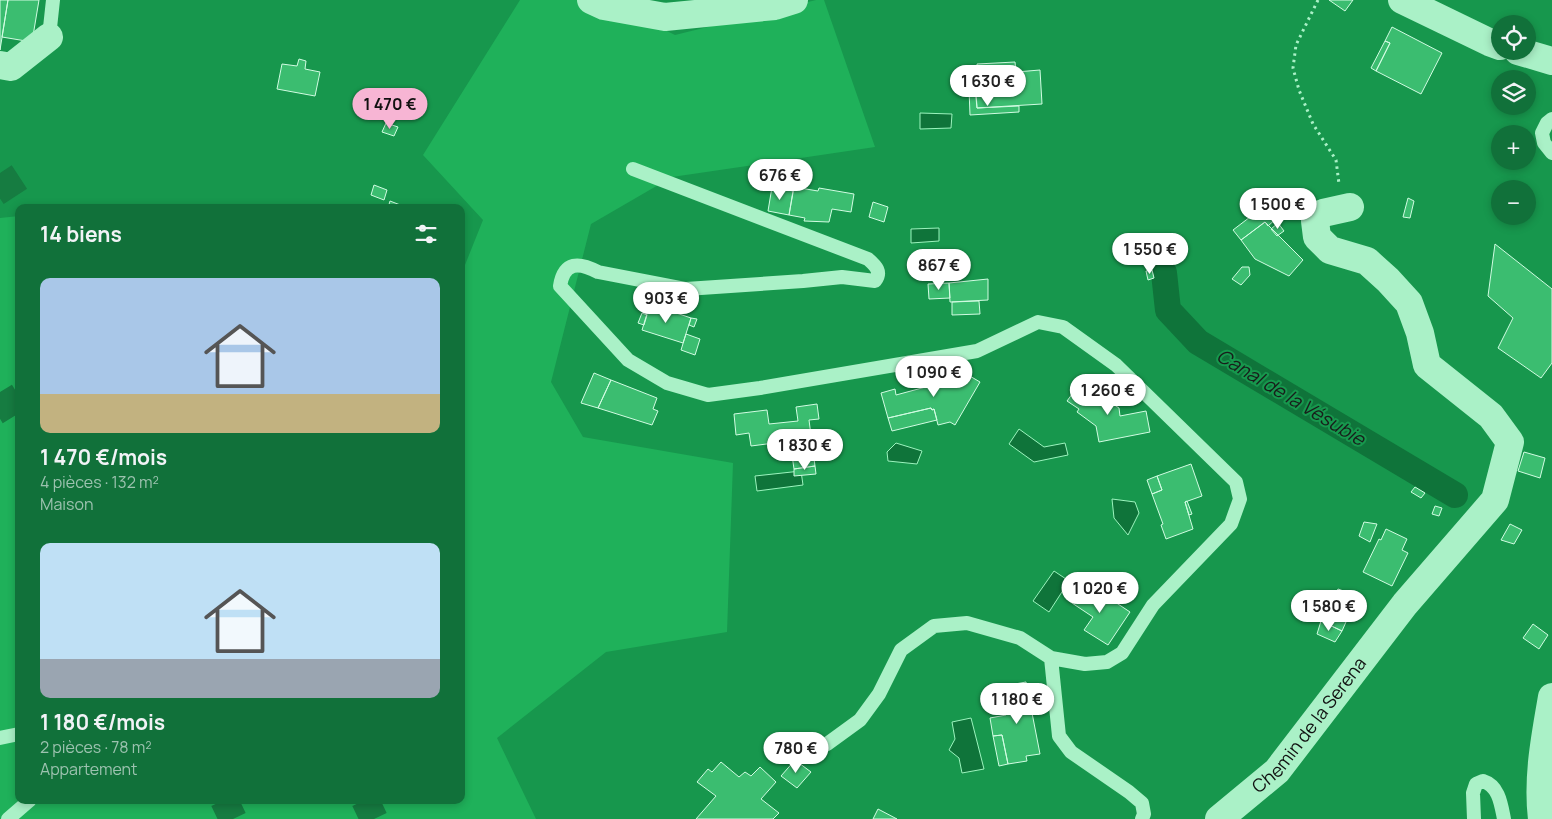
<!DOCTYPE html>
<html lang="fr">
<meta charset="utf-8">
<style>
:root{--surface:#11713a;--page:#1a7642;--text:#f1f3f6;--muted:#9cc2af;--accent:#f7b5d4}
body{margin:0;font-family:Manrope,sans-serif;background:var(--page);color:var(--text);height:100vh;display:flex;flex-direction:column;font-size:19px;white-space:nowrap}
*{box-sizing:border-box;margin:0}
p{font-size:16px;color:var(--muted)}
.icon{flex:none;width:28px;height:28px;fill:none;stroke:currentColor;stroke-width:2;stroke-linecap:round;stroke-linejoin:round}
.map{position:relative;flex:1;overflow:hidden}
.sheet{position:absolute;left:15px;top:204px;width:450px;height:600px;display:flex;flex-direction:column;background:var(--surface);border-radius:10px;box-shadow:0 2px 8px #0003}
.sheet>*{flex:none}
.fabs{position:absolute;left:1491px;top:15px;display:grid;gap:10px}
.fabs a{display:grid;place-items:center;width:45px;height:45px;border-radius:50%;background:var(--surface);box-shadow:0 2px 8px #0003;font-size:25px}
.price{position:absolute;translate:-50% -42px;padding:0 11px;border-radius:18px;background:#fff;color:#222;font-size:16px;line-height:32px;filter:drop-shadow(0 1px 2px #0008)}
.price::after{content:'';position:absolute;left:50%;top:30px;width:15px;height:11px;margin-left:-8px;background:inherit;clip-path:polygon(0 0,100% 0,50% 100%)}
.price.active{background:var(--accent);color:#111}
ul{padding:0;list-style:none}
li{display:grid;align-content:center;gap:10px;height:265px;padding:0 25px}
li span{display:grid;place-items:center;height:155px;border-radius:10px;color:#555}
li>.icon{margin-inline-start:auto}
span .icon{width:90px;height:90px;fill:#fffc;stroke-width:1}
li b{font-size:21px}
h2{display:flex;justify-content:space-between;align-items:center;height:60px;padding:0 25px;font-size:21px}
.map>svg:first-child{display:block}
.green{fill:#1fb15a}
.water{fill:#0f743a;stroke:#9cf4be}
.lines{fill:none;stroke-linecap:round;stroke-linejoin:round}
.canal{stroke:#0f743a;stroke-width:26}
.building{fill:#3bbd70;stroke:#d1fce2}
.motorway-tunnel{stroke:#167c41;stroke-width:28;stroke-dasharray:28 14;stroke-linecap:butt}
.path{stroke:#aaf1c7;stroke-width:3;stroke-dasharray:2.5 4;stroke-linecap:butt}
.service{stroke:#aaf1c7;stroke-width:14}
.minor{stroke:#aaf1c7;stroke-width:28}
.tertiary{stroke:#aaf1c7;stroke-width:28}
.labels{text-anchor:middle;stroke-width:4;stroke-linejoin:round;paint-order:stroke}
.street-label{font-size:18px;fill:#111;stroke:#17974d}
.water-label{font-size:19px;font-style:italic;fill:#191d1b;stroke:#17974d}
</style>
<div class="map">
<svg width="1552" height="819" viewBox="0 0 1552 819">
<rect width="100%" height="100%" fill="#17974d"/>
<path class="green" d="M520,0H605L675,35L816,0H824L875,147L672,177L591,224L551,382L583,437L733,463L727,632L606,652L497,738L536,819H0V218L19,216V800H461V275L483,220L423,155Z"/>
<path class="water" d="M920,113L952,114L951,128L920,129Z
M939,228V241L911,243V229Z
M1019,429L1044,447L1065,443L1068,455L1034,462L1009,444Z
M896,443L922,451L917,464L888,461L887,452Z
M801,471L803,485L757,491L755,476Z
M1112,499L1135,502L1139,513L1128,535L1114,518Z
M1054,571L1069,581L1049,612L1033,601Z
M971,718L984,769L962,773L959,758L949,750L955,739L952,722Z"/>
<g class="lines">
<path class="canal" d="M1164,273L1168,310L1198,342L1455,495"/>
</g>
<path class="building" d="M0,0H8L0,50Z
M8,0H39L32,42L2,37Z
M1329,0H1353L1345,11Z
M1392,27L1442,53L1421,94L1376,71L1390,43L1385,41Z
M1385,41L1390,43L1376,71L1371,68Z
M299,59L306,61L305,69L320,72L315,96L277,89L282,64L297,66Z
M1015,62L1016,72L1040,70L1042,104L977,108L975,76H978L977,64Z
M975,88L977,108L1019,106V112L970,115L969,89Z
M386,123L398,127L394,136L382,132Z
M374,185L387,190L384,200L371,195Z
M772,187L793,191L789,215L768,211Z
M794,187L818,191L819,188L854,194L851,212L832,209L829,222L804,221L805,218L789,215Z
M1408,198L1414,201L1410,218L1403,217Z
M390,201L408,208H388Z
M873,202L888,207L884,222L869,217Z
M1267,204L1278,217L1268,226L1265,222L1241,240L1233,230Z
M1265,222L1303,260L1289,276L1255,259L1241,240Z
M1278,223L1284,231L1277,236L1271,229Z
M1495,244L1552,289V363L1541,378L1498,348L1513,318L1488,296Z
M1242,267H1249L1250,275L1241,285L1232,279Z
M1152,270L1154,278L1148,280L1146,271Z
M988,279V300L950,302L949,283Z
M949,283L950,298L929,299L928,284Z
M979,301L980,314L952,315V302Z
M650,304L691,318L683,343L642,330Z
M642,313L647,315L644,325L638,323Z
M691,318L697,319L694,327L689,325Z
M686,334L700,339L695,355L681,350Z
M963,372L980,382L955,425L950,422L938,425L934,409L932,410L931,408L888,418L881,393L895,389L896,395L933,385L931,376L941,374L942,377L953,374L959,379Z
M594,373L611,380L598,408L581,403Z
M611,380L657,398L653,409L658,411L652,425L598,408Z
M1087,382L1095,387L1089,394L1082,389Z
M1078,386L1089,394L1095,387L1115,402L1113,404L1119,408L1120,416L1146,411L1150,432L1099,442L1096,426L1077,412L1079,409L1067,401Z
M817,404L819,419L809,420L815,466L794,469L790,441L751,446L749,433L736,435L734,414L767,410L769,424L798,421L796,407Z
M931,408L932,410L934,409L937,420L892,431L888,418Z
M1524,452L1545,458L1540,478L1518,471Z
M1191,464L1202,496L1185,502L1193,529L1166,539L1161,525L1163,524L1152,494L1162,490L1157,476Z
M815,466L816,474L794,476V469Z
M1157,476L1162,490L1152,494L1147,480Z
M1415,487L1425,493L1421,498L1411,492Z
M1187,501L1192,514L1189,515L1185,502Z
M1435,506L1442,508L1439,516L1432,514Z
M1364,522L1377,524L1370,542L1359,536Z
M1510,524L1522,530L1514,544L1501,540Z
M1386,529L1407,539L1402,550L1408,553L1392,586L1363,572L1379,539L1381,540Z
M1080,585L1103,601L1106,596L1130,612L1108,645L1084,630L1093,617L1069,601Z
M1338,589L1349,593L1353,606L1342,631L1321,621Z
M1321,621L1342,631L1335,642L1317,634Z
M1533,624L1548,635L1539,649L1523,638Z
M1026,682L1040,754L1026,756L1027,761L1008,764L1002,735L993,736L990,718L1006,715L1003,699L1007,698L1004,686Z
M1002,735L1008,764L999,766L993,736Z
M795,760L811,772L797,788L781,776Z
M721,762L739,777L745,772L751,776L760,767L776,782L761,799L779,813L773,819H696L716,796L697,782L708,769L712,772Z
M878,809L897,819H873Z"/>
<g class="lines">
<path class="motorway-tunnel" d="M0,173L23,208
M0,392L19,423
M224,800L233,819
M365,800L374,819"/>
<path class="path" d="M1318,0L1296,45L1293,68L1299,90L1313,124L1336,160L1339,184"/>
<path class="service" d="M49,37L53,0
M1552,119L1547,123L1542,133L1544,143L1552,153
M633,169L868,259C876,266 882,272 875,281L842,277L803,281L686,289L598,272C579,262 564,261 560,286L628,360L667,383L708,395L760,388L977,351L1038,322L1063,327L1116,365L1236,482L1240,499L1231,524L1153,605L1122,653L1107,662L1085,664L1051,658
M0,738L19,734
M827,744L860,720L879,694L901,650L934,626L967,623L1020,638L1051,658L1059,736L1071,752L1129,792L1142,803L1144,814L1142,819
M8,819L30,800
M1474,819L1473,793L1476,784L1483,781C1499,786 1501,804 1504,819"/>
<g class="minor">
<path d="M591,0L604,6L665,17L775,6L794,0"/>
<path d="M1402,0L1489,42L1500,46"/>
<path d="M1518,51L1552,61"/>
<path d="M0,65L11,67L49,37"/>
<path id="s1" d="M1219,819L1277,771L1405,604L1495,500L1510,442L1491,416L1427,365L1420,333L1409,303L1388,280L1367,261L1330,250L1317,237L1315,221L1323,213L1350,207"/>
</g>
<path class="tertiary" d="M1542,819C1537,778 1545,737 1552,697"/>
</g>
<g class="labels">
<g class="street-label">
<text dy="6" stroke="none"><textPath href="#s1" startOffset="131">Chemin de la Serena</textPath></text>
</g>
<g class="water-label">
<text transform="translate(1291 397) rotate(31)" y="7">Canal de la Vésubie</text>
</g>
</g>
</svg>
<div class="fabs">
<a><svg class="icon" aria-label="locate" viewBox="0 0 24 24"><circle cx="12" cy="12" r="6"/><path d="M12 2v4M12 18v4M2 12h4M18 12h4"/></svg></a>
<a><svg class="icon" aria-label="layers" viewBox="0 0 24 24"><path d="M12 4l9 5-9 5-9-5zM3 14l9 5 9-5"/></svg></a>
<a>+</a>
<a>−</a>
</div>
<b class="price" style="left:988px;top:107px">1 630 €</b>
<b class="price active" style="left:390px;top:130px">1 470 €</b>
<b class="price" style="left:780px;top:201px">676 €</b>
<b class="price" style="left:1278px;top:230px">1 500 €</b>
<b class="price" style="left:1150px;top:275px">1 550 €</b>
<b class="price" style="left:939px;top:291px">867 €</b>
<b class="price" style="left:666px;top:324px">903 €</b>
<b class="price" style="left:934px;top:398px">1 090 €</b>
<b class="price" style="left:1108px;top:416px">1 260 €</b>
<b class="price" style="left:805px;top:471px">1 830 €</b>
<b class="price" style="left:1100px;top:614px">1 020 €</b>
<b class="price" style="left:1329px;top:632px">1 580 €</b>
<b class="price" style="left:1017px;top:725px">1 180 €</b>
<b class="price" style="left:796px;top:774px">780 €</b>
<section class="sheet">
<h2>14 biens<svg class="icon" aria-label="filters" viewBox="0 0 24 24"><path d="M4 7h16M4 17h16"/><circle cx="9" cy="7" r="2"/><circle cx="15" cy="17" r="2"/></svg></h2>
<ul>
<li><span style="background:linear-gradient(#a9c7e8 75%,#c2b280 0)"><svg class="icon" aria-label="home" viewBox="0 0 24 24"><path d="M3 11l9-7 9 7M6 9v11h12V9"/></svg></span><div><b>1 470 €/mois</b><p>4 pièces · 132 m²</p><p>Maison</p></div></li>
<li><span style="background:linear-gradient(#bfe0f5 75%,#9aa5b1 0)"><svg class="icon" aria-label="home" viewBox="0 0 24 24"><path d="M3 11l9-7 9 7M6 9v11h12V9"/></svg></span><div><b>1 180 €/mois</b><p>2 pièces · 78 m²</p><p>Appartement</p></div></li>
</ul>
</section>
</div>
